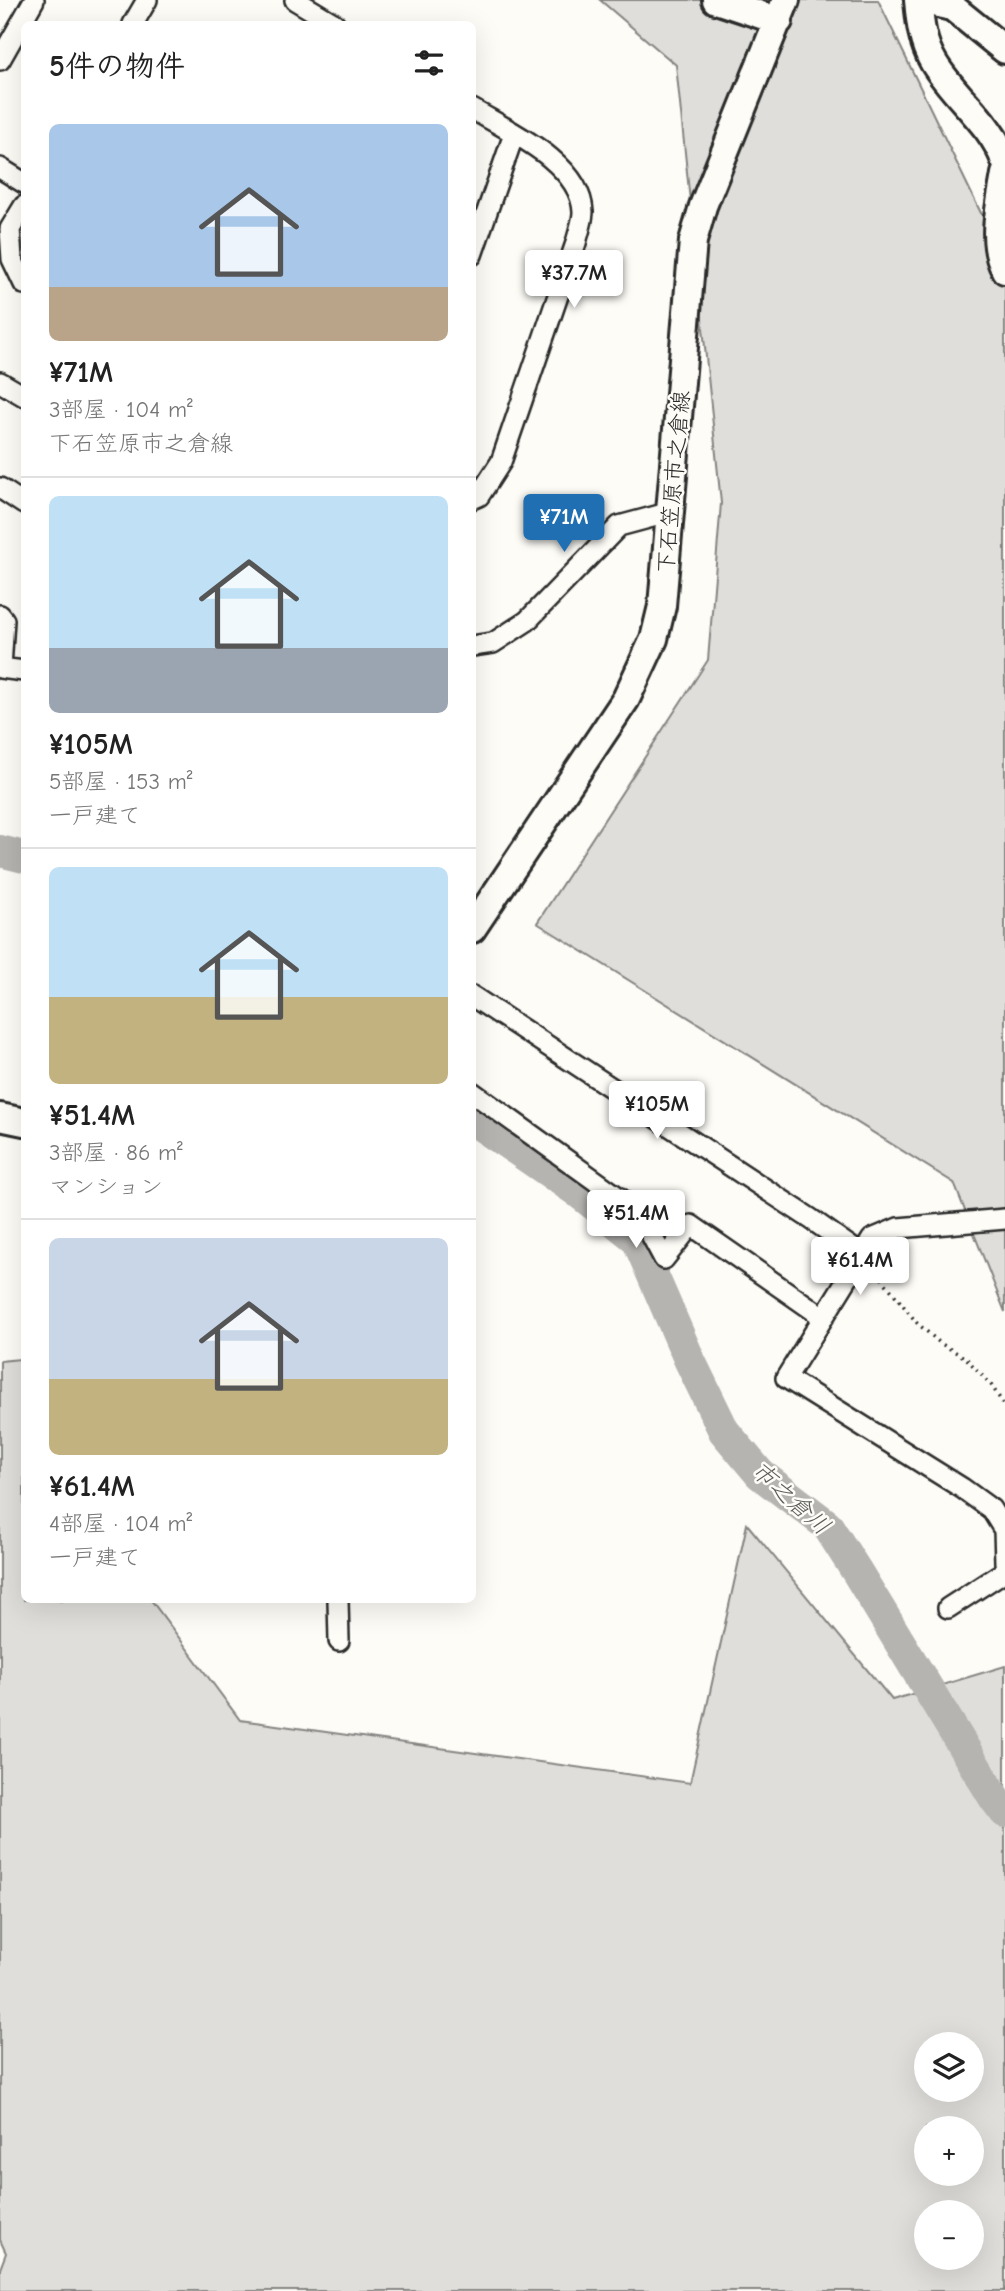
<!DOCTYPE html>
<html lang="ja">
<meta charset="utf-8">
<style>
:root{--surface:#fff;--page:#f2f2f2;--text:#222;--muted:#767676;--line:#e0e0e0;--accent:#1f6fb2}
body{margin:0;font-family:"Comic Neue","Klee One",sans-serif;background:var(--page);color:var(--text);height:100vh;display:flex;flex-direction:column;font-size:26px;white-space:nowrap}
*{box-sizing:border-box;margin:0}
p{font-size:23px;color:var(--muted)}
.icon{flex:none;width:38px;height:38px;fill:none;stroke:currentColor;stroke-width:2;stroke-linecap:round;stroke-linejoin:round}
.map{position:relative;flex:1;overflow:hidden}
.details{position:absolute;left:21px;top:21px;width:455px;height:1582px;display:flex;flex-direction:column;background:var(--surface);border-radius:10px;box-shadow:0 7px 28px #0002}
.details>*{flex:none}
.controls{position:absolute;left:914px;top:2032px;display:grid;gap:14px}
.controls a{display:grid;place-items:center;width:70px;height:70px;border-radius:50%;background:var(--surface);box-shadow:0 7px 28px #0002;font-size:35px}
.price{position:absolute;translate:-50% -60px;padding:0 16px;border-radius:7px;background:#fff;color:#222;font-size:23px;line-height:46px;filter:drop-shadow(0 2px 4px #0008)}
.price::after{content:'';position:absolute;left:50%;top:42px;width:21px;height:16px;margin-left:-10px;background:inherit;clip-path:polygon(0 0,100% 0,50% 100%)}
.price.on{background:var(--accent);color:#fff}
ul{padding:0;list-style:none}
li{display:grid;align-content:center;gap:14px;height:371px;padding:0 28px}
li+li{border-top:2px solid var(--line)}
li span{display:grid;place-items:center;height:217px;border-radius:10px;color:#555}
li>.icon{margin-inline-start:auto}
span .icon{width:126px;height:126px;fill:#fffc;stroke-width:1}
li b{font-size:30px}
h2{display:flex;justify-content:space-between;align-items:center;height:84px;padding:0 28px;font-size:30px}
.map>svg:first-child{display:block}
.green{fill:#dfdeda;stroke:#858482;stroke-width:2;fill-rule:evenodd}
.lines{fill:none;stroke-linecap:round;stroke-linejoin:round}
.river{stroke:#b5b4b1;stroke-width:32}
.street-casing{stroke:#2b2b2b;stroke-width:24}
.secondary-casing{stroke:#2b2b2b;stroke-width:32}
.path{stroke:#2b2b2b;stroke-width:3.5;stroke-dasharray:2 5;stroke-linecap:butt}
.street{stroke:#fdfcf7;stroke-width:19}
.secondary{stroke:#fdfcf7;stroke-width:26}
.labels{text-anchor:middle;stroke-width:5;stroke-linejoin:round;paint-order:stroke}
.street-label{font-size:23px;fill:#2b2b2b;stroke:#fdfcf7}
.water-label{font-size:24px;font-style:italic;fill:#5b5b5a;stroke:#fdfcf7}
</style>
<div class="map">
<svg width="1005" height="2291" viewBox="0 0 1005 2291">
<rect width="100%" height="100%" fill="#fdfcf7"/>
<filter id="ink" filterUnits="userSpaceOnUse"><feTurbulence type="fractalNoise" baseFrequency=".0143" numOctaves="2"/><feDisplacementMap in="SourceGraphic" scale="14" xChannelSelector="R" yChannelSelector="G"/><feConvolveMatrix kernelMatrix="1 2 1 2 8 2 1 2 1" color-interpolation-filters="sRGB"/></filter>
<g filter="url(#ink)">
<path class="green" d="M600,0H878L994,240L1005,249V1312L954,1183L537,923L708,660L721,503L676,65Z
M20,1359L24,1367V1600H151L240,1720L690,1783L747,1524L892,1700L1005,1666V2291H0V2269L6,2253L0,2240V1361ZM926,2044H971V2090H926ZM926,2128H971V2174H926ZM926,2212H971V2258H926Z"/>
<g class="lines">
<path class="river" d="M0,851L24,857
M472,1119L577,1191L637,1239L690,1361L724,1431L760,1474L827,1525L857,1572L995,1799L1005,1812"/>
<defs>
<path id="street" d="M295,0L335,24
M133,24L147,0
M0,60L34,0
M472,109C509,131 581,163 583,212C583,221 578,234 576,243L501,462L479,496L472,499
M0,168L24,183
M24,206L10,229L12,259L24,284
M472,255L514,134
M0,382L24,396
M0,488L24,504
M0,615L4,620L1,668
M472,646L493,643L527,621L619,526L671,512
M0,668L24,671
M472,996L811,1219L862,1255
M472,1092L639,1212L664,1259L691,1225L823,1317
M1005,1219L898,1228L872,1239L786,1378L962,1488L991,1509L1004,1530L1005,1563
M338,1600L339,1641
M948,1608L1005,1571"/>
<path id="secondary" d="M716,0L779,21
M918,0C920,22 922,43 934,63C955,98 991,122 1005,161
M920,0L952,7L1005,50
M1005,174C1000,206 990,241 1005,270
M472,929L626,699L654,639L662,606L693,241L703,206L786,0
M0,1117L24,1122"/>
</defs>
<use href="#street" class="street-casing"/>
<use href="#secondary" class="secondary-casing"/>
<path class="path" d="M873,1267L917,1323L940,1343L966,1358L992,1386L1005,1407"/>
<use href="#street" class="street"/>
<use href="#secondary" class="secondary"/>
</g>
</g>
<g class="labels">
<g class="street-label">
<text transform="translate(673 482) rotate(-85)" y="8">下石笠原市之倉線</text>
</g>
<g class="water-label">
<text transform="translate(791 1498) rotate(42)" y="8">市之倉川</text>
</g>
</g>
</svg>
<div class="controls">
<a><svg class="icon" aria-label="layers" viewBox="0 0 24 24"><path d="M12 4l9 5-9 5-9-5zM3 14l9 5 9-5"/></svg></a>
<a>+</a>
<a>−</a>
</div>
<b class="price" style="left:574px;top:310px">¥37.7M</b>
<b class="price on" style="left:564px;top:554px">¥71M</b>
<b class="price" style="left:657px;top:1141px">¥105M</b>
<b class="price" style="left:636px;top:1250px">¥51.4M</b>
<b class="price" style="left:860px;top:1297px">¥61.4M</b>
<section class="details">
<h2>5件の物件<svg class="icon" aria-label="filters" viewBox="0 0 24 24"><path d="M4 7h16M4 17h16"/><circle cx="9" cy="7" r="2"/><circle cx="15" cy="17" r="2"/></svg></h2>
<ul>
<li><span style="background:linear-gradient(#a9c7e8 75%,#b9a48a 0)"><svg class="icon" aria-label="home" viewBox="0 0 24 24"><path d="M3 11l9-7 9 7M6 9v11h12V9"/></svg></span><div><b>¥71M</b><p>3部屋 · 104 m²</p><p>下石笠原市之倉線</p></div></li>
<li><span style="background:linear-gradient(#bfe0f5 70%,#9aa5b1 0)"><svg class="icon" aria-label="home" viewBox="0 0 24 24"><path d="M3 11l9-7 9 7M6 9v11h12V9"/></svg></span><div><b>¥105M</b><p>5部屋 · 153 m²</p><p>一戸建て</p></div></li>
<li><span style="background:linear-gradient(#bfe0f5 60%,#c2b280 0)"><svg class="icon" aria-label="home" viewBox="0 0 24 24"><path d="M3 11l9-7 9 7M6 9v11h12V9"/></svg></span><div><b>¥51.4M</b><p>3部屋 · 86 m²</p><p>マンション</p></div></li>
<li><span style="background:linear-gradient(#c9d6e8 65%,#c2b280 0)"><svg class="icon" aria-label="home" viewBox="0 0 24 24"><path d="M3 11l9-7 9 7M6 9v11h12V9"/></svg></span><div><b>¥61.4M</b><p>4部屋 · 104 m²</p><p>一戸建て</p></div></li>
</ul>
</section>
</div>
